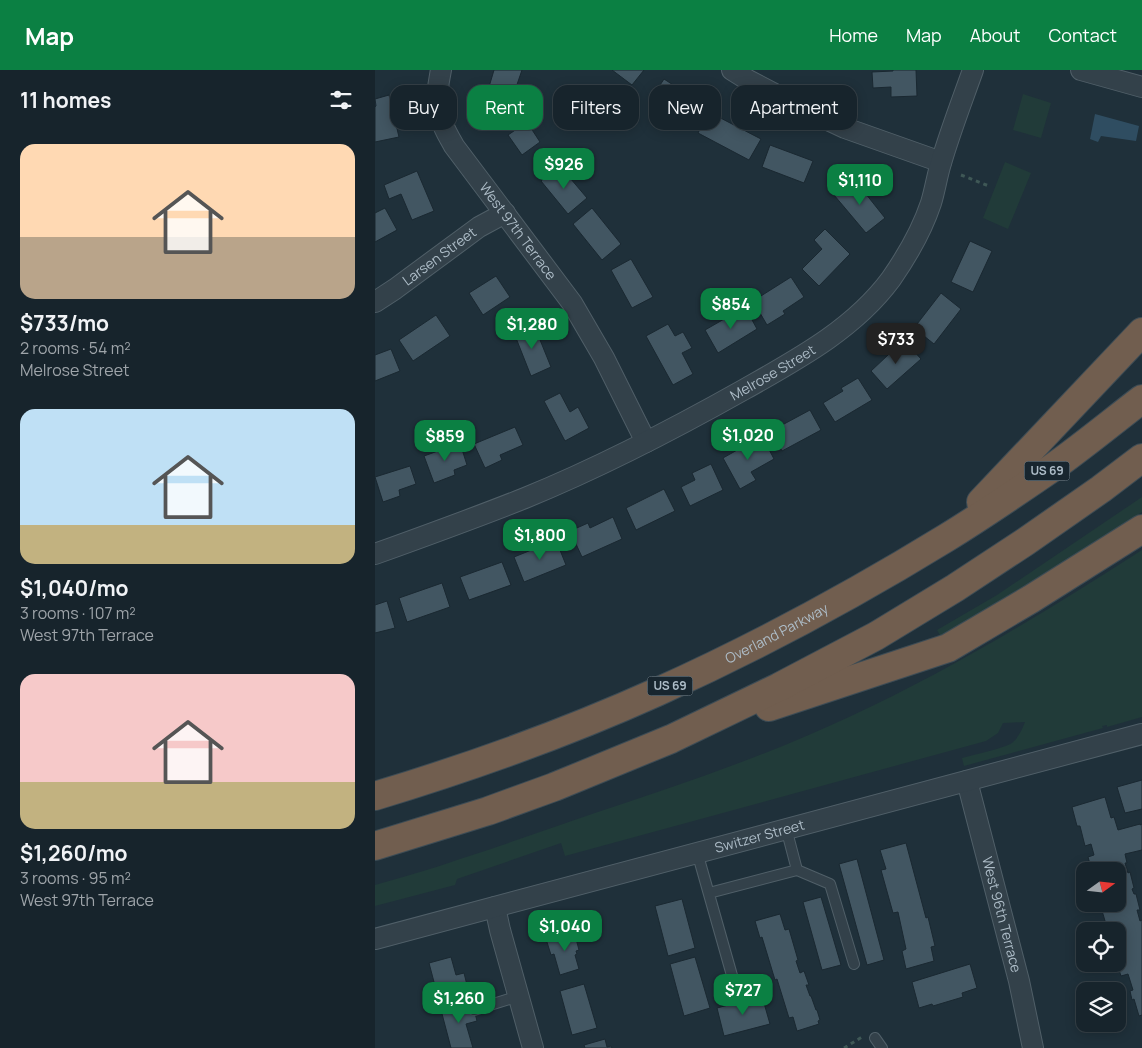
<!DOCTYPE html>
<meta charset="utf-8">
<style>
:root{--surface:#17242c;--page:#202c34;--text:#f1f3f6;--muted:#9ea4a9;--line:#364148;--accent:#0b8043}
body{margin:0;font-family:Manrope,sans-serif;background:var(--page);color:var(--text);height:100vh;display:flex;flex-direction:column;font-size:19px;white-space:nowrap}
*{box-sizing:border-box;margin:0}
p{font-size:16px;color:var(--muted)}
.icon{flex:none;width:28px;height:28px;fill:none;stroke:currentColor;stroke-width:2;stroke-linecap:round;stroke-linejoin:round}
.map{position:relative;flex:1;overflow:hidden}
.sheet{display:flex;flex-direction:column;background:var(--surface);width:375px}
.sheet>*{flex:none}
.hud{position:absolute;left:15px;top:15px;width:475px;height:45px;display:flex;gap:10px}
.needle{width:32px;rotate:75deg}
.fabs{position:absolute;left:701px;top:792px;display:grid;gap:10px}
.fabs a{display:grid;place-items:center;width:50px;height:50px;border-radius:10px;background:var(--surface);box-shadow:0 2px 12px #0003,0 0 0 1px var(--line);font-size:25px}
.price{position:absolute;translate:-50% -42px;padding:0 11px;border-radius:10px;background:var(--accent);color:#fff;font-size:16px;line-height:32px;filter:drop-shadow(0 1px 2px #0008)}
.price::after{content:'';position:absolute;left:50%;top:30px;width:15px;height:11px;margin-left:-8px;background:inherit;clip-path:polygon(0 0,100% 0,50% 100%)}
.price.selected{background:#222;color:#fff}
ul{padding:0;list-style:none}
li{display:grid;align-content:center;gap:10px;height:265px;padding:0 20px}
li span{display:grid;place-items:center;height:155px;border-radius:15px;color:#555}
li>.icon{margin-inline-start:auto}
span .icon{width:90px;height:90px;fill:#fffc;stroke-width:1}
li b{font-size:21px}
h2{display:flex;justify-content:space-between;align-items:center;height:60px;padding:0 20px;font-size:21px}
.tag{padding:0 18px;border-radius:15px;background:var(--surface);box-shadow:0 2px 12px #0003,0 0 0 1px var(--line);font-size:18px;line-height:45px}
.tag.selected{background:var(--accent);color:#fff}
header{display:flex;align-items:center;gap:30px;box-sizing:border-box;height:70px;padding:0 25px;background:var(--accent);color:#fff}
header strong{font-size:24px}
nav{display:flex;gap:28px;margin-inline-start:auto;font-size:18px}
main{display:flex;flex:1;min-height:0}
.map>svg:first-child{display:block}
.green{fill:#213b39}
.water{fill:#2f4d61}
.building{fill:#425662;stroke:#1a2831}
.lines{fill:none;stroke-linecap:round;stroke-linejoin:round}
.service-casing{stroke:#505f68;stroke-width:12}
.minor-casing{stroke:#505f68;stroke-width:22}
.motorway-casing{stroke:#3d4c55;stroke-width:30}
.path{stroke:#3f5856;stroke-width:3;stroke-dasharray:4 4;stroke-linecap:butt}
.service{stroke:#33414a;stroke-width:10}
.minor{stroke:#33414a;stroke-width:20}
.motorway{stroke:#715e4f;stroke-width:28}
.labels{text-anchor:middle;stroke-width:4;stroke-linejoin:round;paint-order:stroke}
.shield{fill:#18262f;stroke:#808f99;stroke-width:1}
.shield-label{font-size:12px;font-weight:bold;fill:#adbcc7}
.street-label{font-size:14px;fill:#adbcc7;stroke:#18262f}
</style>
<header>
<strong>Map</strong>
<nav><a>Home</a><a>Map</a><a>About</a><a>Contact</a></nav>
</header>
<main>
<section class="sheet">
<h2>11 homes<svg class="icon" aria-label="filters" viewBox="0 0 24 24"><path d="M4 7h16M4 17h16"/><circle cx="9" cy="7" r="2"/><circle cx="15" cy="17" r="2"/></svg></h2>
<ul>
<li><span style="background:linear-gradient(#ffd9b3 60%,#b9a48a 0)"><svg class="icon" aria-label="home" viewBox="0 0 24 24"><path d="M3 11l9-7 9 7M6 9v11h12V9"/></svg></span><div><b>$733/mo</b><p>2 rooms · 54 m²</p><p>Melrose Street</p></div></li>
<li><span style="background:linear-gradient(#bfe0f5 75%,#c2b280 0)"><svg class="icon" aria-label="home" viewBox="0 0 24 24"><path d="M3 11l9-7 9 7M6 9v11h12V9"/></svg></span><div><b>$1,040/mo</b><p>3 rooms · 107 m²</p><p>West 97th Terrace</p></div></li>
<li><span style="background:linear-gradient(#f6c9c9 70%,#c2b280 0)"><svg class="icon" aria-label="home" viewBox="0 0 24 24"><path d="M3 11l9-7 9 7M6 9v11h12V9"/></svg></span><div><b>$1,260/mo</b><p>3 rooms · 95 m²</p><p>West 97th Terrace</p></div></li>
</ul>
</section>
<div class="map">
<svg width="767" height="978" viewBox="0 0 767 978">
<rect width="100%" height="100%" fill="#1f303a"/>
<path class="green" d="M648,24L676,33L666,68L638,60Z
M630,92L656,103L633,159L608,148Z
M767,427V442L713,478L566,567L562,560L622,525Z
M767,480V647L732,657V655L727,656L728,658L589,696L587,688C598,685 630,678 637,673C643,668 647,660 650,652L628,653L623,663L611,671L190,786L186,773L82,809L80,815L0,836V815C28,807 57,799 85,789C129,775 173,759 217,744C304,715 391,686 474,647C576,600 672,541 767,480Z"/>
<path class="water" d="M720,44L764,56L761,71L726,66L723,72L715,69Z"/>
<path class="building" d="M119,0H147L135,35L111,27Z
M237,0H269L257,15Z
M518,0H541L542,26L516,27V17L498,18L497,2L518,1Z
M289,9L326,33L311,56L274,32Z
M14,25L24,67L0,72V37L1,36L0,29Z
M334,42L386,69L374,90L323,63Z
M152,52L165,72L147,85L133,65Z
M395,75L438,91L429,113L387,97Z
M184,95L212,128L193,144L166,111Z
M42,101L59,141L37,150L26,124L14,129L9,115Z
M479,109L510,148L491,163L459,125Z
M10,138L22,160L0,172V143Z
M217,138L246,174L227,190L198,154Z
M450,159L475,184L444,216L427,199L447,179L439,170Z
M595,171L617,181L598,222L576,212Z
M256,189L278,227L257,238L236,200Z
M121,206L135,227L108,245L94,223Z
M416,207L429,227L408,241L410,244L392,255L378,231Z
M566,223L586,239L559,274L539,258Z
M370,237L382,259L343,283L330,260Z
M61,245L75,266L38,291L24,270Z
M293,254L300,266L308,262L317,278L307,283L318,304L298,315L271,266Z
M159,255L176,297L156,306L139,263Z
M529,270L546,289L512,319L496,301Z
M16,279L25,301L0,311V285Z
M483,308L497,330L460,352L448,333L468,321L466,318Z
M185,323L195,342L203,337L214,358L190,371L169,331Z
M435,340L446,360L407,381L396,361Z
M140,357L148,375L125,385L127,390L110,398L99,374Z
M387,366L399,389L376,402L381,410L365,419L348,388Z
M85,373L92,395L79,400L80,405L59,413L49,386Z
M336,394L348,420L315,436L306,417L320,410L317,403Z
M35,396L41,414L24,420L25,426L8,432L0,407Z
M289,419L300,441L261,460L251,438Z
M238,447L247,469L207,487L195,461L213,453L215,458Z
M181,470L191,495L149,512L139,487Z
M127,492L136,515L94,530L85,507Z
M67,513L75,537L32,552L24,528Z
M12,531L20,558L0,563V535Z
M767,710V739L750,743L742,717Z
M730,727L736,748L739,747L743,760L765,754V755L767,754V780L750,784L752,793H750L753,803L755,802L759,818L757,819L759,824H761L765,840H762L765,851L767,850V945L764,946L759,929L757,930L755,921L758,920L753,904L746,906L742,894V884L745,883L742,874V861H733L725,834H742V801H717L713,787L719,785L716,774L710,776L705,756H702L697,737Z
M531,773L551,848L553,847L560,876L556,877L559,891L531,899L527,881L531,879L523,842L518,843L506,800L511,799L505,780Z
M482,789L509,890L492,895L464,794Z
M446,827L466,895L447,900L428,832Z
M307,829L320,878L293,886L280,836Z
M405,844L410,860L414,859L423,890L421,891L425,903L429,901L434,915H431L435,926H436L441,940H442L445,950L443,951L444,954L422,961L418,947L414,948L402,909L400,910L387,867L385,868L380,851Z
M199,861L204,880L201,881L202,884L200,885L204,899L185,905L179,884L176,885L171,869Z
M76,887L81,905L89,903L94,923L64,931L54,893Z
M320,887L335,938L309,946L295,894Z
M595,894L602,918L587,923L588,927L558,936L557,934L544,938L537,912Z
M209,914L222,958L197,965L185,921Z
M387,926L395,954L349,966L342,938Z
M97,931L102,951L91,954L98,978H76L66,940Z
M230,969L232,977L236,976L237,978H210L209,975Z"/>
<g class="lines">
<defs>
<path id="service" d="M411,758L422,800L455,814L479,894
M322,782L358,909
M334,823L422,800
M99,940L144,926
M500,968L507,978"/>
<g id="minor">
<path id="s1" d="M66,0C62,17 61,34 67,51C69,60 75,68 79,76L197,233L229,288L271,372"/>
<path d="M357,0L373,10L419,34L470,58L566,92"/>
<path d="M706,0L767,17"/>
<path id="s2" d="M0,232L20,219L104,157L130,143"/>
<path id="s3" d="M0,484C50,466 100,448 150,428C226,397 299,359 370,319C423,289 479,259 516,209C532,186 547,160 556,133C560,120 562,106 566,93C575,62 587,31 598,0"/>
<path id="s4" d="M592,711L644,911L658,978"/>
<path d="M120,837L125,860L158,978"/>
<path id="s5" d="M0,869L767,664"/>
</g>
<g id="motorway">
<path d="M606,432L767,262"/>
<path d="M394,637L573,578L656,529L767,459"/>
<path id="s6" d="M0,726C96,697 191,663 282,622C382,577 478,525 571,468C607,446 642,422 677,398C708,376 737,352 767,329"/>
<path d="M0,776L113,741L179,717L296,669L404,617L501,566L580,518L650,472L726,419L767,388"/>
</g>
</defs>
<use href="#service" class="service-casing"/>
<use href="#minor" class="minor-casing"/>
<use href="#motorway" class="motorway-casing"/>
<path class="path" d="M586,105L614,116
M469,978L487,967"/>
<use href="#service" class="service"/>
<use href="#minor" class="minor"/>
<use href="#motorway" class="motorway"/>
</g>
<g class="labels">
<g class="shield">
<rect x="649.5" y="391.5" width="45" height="19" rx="4"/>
<rect x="272.5" y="606.5" width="45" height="19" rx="4"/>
</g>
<g class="shield-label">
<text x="672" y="405">US 69</text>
<text x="295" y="620">US 69</text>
</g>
<g class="street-label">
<text dy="5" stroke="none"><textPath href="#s1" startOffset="186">West 97th Terrace</textPath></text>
<text dy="5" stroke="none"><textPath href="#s2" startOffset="79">Larsen Street</textPath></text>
<text dy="5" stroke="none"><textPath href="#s3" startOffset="438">Melrose Street</textPath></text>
<text dy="5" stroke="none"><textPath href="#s6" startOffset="434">Overland Parkway</textPath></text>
<text dy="5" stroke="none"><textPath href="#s5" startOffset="398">Switzer Street</textPath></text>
<text dy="5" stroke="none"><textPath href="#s4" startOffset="138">West 96th Terrace</textPath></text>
</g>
</g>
</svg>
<div class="fabs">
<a><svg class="needle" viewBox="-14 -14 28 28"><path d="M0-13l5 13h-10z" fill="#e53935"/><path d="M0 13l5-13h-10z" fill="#9ea4a9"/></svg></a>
<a><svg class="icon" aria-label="locate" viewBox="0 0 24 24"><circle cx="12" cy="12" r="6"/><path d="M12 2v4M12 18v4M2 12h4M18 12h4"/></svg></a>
<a><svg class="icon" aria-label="layers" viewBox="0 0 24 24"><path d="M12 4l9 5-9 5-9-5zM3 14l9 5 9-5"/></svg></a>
</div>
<b class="price" style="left:189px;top:120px">$926</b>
<b class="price" style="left:485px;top:136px">$1,110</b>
<b class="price" style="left:356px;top:260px">$854</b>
<b class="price" style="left:157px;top:280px">$1,280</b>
<b class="price selected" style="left:521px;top:295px">$733</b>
<b class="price" style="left:373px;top:391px">$1,020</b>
<b class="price" style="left:70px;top:392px">$859</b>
<b class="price" style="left:165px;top:491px">$1,800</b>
<b class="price" style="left:190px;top:882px">$1,040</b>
<b class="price" style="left:368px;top:946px">$727</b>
<b class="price" style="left:84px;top:954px">$1,260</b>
<div class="hud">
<a class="tag">Buy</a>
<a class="tag selected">Rent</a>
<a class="tag">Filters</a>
<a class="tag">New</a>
<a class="tag">Apartment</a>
</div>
</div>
</main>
